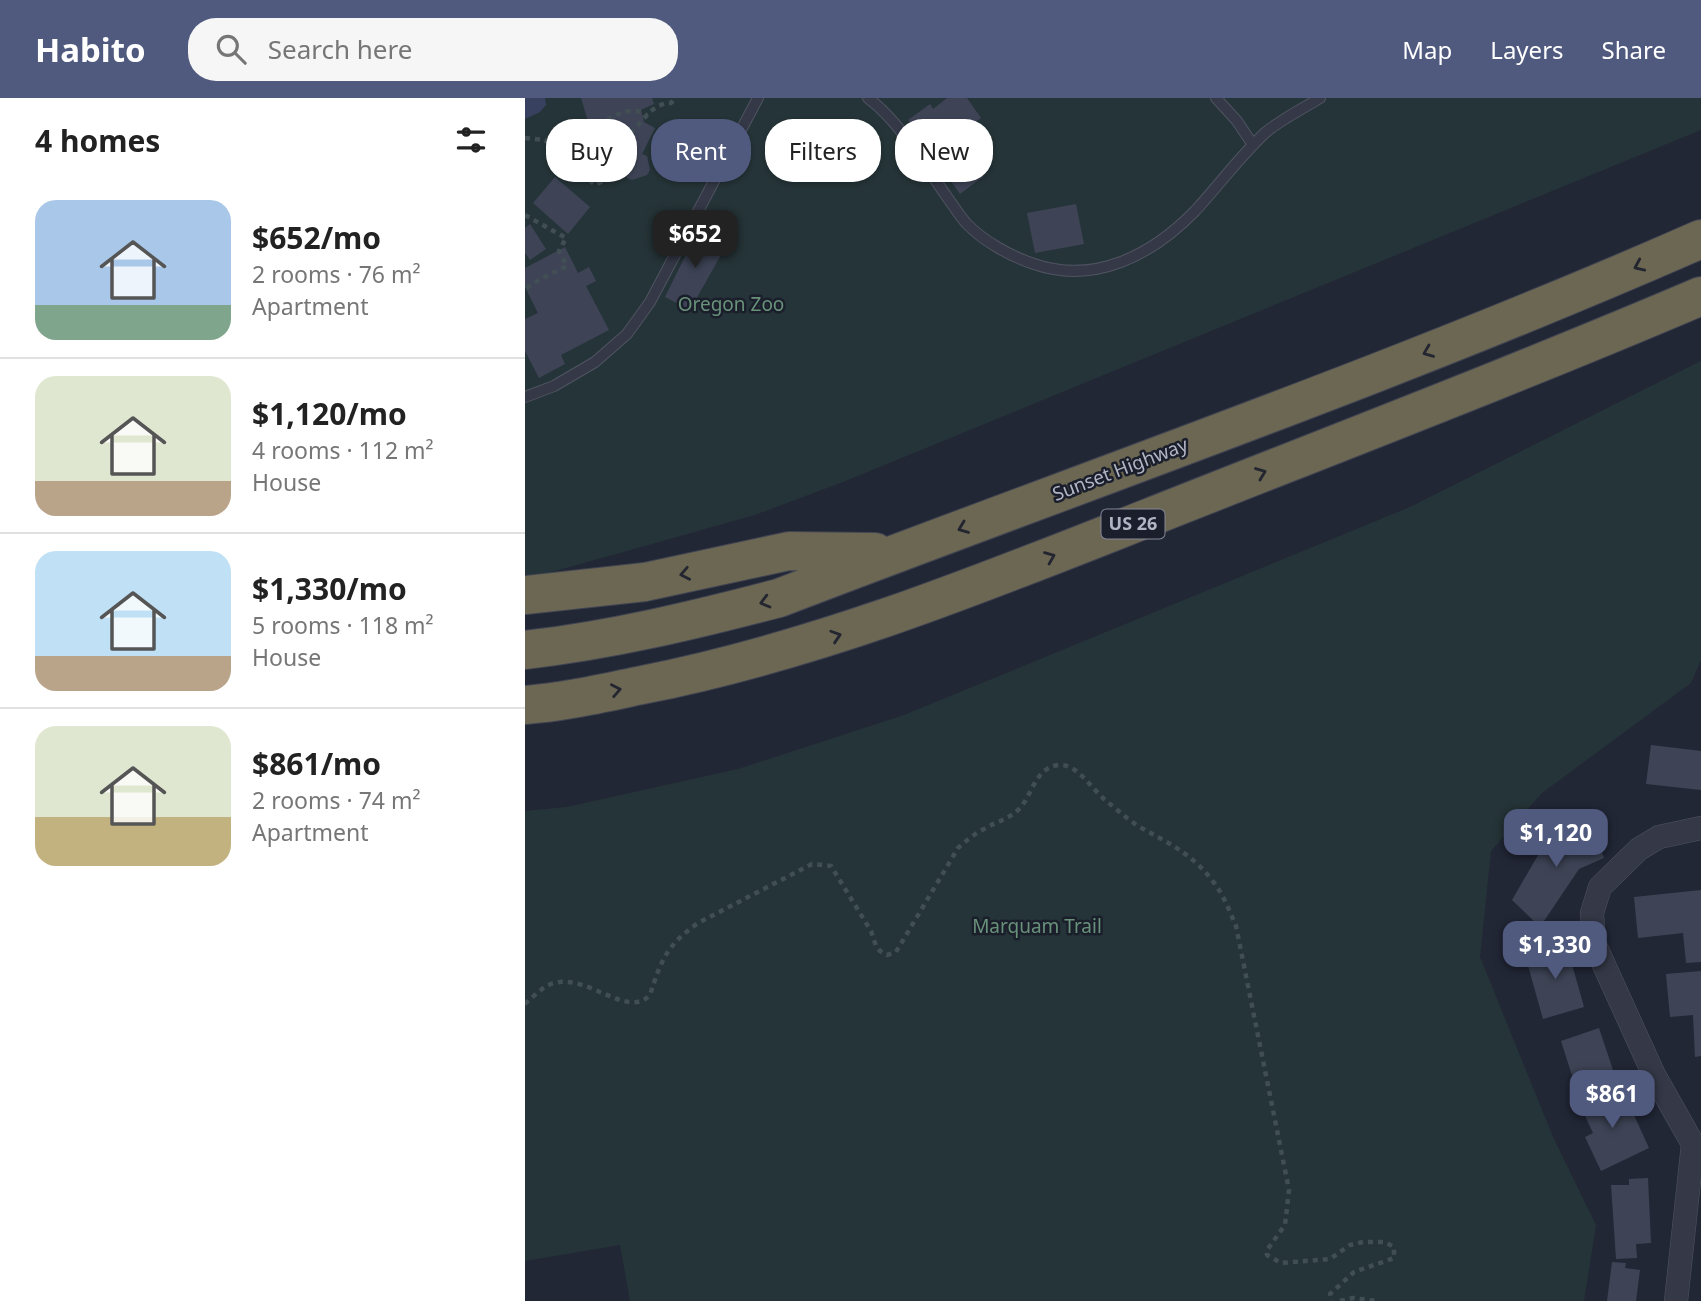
<!DOCTYPE html>
<meta charset="utf-8">
<style>
:root{--surface:#fff;--page:#f6f6f6;--text:#222;--muted:#767676;--line:#e0e0e0;--accent:#505a7f}
body{margin:0;font-family:"Noto Sans",sans-serif;background:var(--page);color:var(--text);height:100vh;display:flex;flex-direction:column;font-size:26px;white-space:nowrap}
*{box-sizing:border-box;margin:0}
p{font-size:23px;color:var(--muted)}
.icon{flex:none;width:38px;height:38px;fill:none;stroke:currentColor;stroke-width:2;stroke-linecap:round;stroke-linejoin:round}
.map{position:relative;flex:1;overflow:hidden}
.drawer{display:flex;flex-direction:column;background:var(--surface);width:525px}
.drawer>*{flex:none}
.banner{position:absolute;left:21px;top:21px;width:665px;height:63px;display:flex;gap:14px}
.price{position:absolute;translate:-50% -60px;padding:0 16px;border-radius:14px;background:var(--accent);color:#fff;font-size:23px;line-height:46px;filter:drop-shadow(0 2px 4px #0008)}
.price::after{content:'';position:absolute;left:50%;top:42px;width:21px;height:16px;margin-left:-10px;background:inherit;clip-path:polygon(0 0,100% 0,50% 100%)}
.price.active{background:#222;color:#fff}
ul{padding:0;list-style:none}
li{display:flex;align-items:center;gap:21px;height:175px;padding:0 35px}
li+li{border-top:2px solid var(--line)}
li span{display:grid;place-items:center;flex:none;width:196px;height:140px;border-radius:21px;color:#555}
li>.icon{margin-inline-start:auto}
span .icon{width:84px;height:84px;fill:#fffc;stroke-width:1}
li b{font-size:30px}
h2{display:flex;justify-content:space-between;align-items:center;height:84px;padding:0 35px;font-size:30px}
.pill{padding:0 24px;border-radius:28px;background:var(--surface);box-shadow:0 2px 5px #0004;font-size:24px;line-height:63px}
.pill.active{background:var(--accent);color:#fff}
header{display:flex;align-items:center;gap:42px;box-sizing:border-box;height:98px;padding:0 35px;background:var(--accent);color:#fff}
header strong{font-size:33px}
nav{display:flex;gap:38px;margin-inline-start:auto;font-size:24px}
.search{width:490px;height:63px;background:var(--page);display:flex;align-items:center;gap:18px;box-sizing:border-box;padding:0 24px;border-radius:28px;color:var(--muted);font-size:26px}
main{display:flex;flex:1;min-height:0}
.map>svg:first-child{display:block}
.green{fill:#253438}
.water{fill:#38415f}
.building{fill:#3e4456}
.lines{fill:none;stroke-linecap:round;stroke-linejoin:round}
.service-casing{stroke:#505462;stroke-width:12}
.minor-casing{stroke:#505462;stroke-width:24}
.motorway-casing{stroke:#404452;stroke-width:40}
.path{stroke:#414f55;stroke-width:4.5;stroke-dasharray:5 5;stroke-linecap:butt}
.service{stroke:#353947;stroke-width:10}
.minor{stroke:#353947;stroke-width:23}
.motorway{stroke:#6c6753;stroke-width:38}
.oneway{stroke:#232630}
.labels{text-anchor:middle;stroke-width:5;stroke-linejoin:round;paint-order:stroke}
.shield{fill:#1b1f2c;stroke:#838796;stroke-width:2}
.shield-label{font-size:18px;font-weight:bold;fill:#b0b4c3}
.park-label{font-size:19px;fill:#69927a;stroke:#1b1f2c}
.street-label{font-size:19px;fill:#b0b4c3;stroke:#1b1f2c}
</style>
<header>
<strong>Habito</strong>
<div class="search"><svg class="icon" aria-label="search" viewBox="0 0 24 24"><circle cx="10" cy="10" r="6"/><path d="M15 15l6 6"/></svg>Search here</div>
<nav><a>Map</a><a>Layers</a><a>Share</a></nav>
</header>
<main>
<section class="drawer">
<h2>4 homes<svg class="icon" aria-label="filters" viewBox="0 0 24 24"><path d="M4 7h16M4 17h16"/><circle cx="9" cy="7" r="2"/><circle cx="15" cy="17" r="2"/></svg></h2>
<ul>
<li><span style="background:linear-gradient(#a9c7e8 75%,#7fa58c 0)"><svg class="icon" aria-label="home" viewBox="0 0 24 24"><path d="M3 11l9-7 9 7M6 9v11h12V9"/></svg></span><div><b>$652/mo</b><p>2 rooms · 76 m²</p><p>Apartment</p></div></li>
<li><span style="background:linear-gradient(#dfe7d0 75%,#b9a48a 0)"><svg class="icon" aria-label="home" viewBox="0 0 24 24"><path d="M3 11l9-7 9 7M6 9v11h12V9"/></svg></span><div><b>$1,120/mo</b><p>4 rooms · 112 m²</p><p>House</p></div></li>
<li><span style="background:linear-gradient(#bfe0f5 75%,#b9a48a 0)"><svg class="icon" aria-label="home" viewBox="0 0 24 24"><path d="M3 11l9-7 9 7M6 9v11h12V9"/></svg></span><div><b>$1,330/mo</b><p>5 rooms · 118 m²</p><p>House</p></div></li>
<li><span style="background:linear-gradient(#dfe7d0 65%,#c2b280 0)"><svg class="icon" aria-label="home" viewBox="0 0 24 24"><path d="M3 11l9-7 9 7M6 9v11h12V9"/></svg></span><div><b>$861/mo</b><p>2 rooms · 74 m²</p><p>Apartment</p></div></li>
</ul>
</section>
<div class="map">
<svg width="1176" height="1203" viewBox="0 0 1176 1203">
<rect width="100%" height="100%" fill="#222736"/>
<path class="green" d="M0,0H1176V32L318,384L230,417L27,474L0,478Z
M1176,263V562L1166,585L1017,695L966,753L955,859L1028,1039L1071,1127L1059,1203H105L95,1147L0,1163V713L42,709L213,671L379,617L885,409Z"/>
<path class="water" d="M0,0H20L21,7L15,14L0,21Z"/>
<path class="building" d="M56,0H127L129,6L116,12L119,24L130,30L117,56L122,58L125,72L122,77L107,82L102,80L97,67L100,62L77,50L82,38L78,27L65,30Z
M422,0H442L456,20L419,47L412,37L399,46L383,22L405,6L408,11Z
M439,50L459,78L435,96L415,68Z
M30,79L65,109L43,136L8,105Z
M551,106L559,146L510,155L502,115Z
M5,126L21,151L5,162L0,155V130Z
M173,132L201,148L165,212L140,199Z
M40,149L53,175L64,169L71,183L61,188L84,232L36,257L40,266L14,280L0,253V221L13,215L0,189V170Z
M1126,647L1176,653V692L1121,686Z
M1034,721L1062,735L1069,732L1079,760L1054,771L1015,829L987,802Z
M1176,792V864L1161,865L1158,835L1113,840L1109,799Z
M1041,845L1059,909L1018,921L1000,857Z
M1176,873V958L1170,959L1168,917L1145,919L1141,876Z
M1074,930L1090,978L1051,990L1036,943Z
M1090,990L1103,1017L1108,1015L1124,1050L1076,1073L1060,1039L1068,1035L1055,1007Z
M1123,1080L1126,1145L1111,1146L1112,1160L1091,1161L1086,1087H1104V1081Z
M1087,1164L1101,1165L1100,1170L1115,1172L1111,1203H1082Z"/>
<g class="lines">
<defs>
<path id="service" d="M343,0C376,25 398,65 422,99C428,107 434,117 441,125C458,143 485,158 509,166C570,187 627,157 670,113C694,87 715,58 741,34C757,21 777,11 795,0
M691,0L712,23L728,47
M0,299L29,288L70,264L102,236L125,204L233,0"/>
<path id="minor" d="M1151,1203L1168,1046L1129,977L1069,845L1067,815L1075,789L1114,751L1134,739L1176,730"/>
<path id="motorway" d="M0,497L120,484L264,453L350,454
M0,552C87,542 170,522 254,500C562,382 874,274 1176,141
M0,607C40,604 78,595 117,587C294,552 456,486 623,420C807,347 993,276 1176,198"/>
</defs>
<use href="#service" class="service-casing"/>
<use href="#minor" class="minor-casing"/>
<use href="#motorway" class="motorway-casing"/>
<path class="path" d="M70,36L72,29C84,19 109,5 122,18
M0,40L20,42L70,87L76,84L85,73L50,39L59,31C66,34 73,39 80,41C111,51 116,5 146,5L151,0
M0,117L41,140L34,153L42,168L12,183L0,191
M0,906C8,899 16,890 26,886C61,873 101,922 125,897C136,862 142,847 173,825L287,766L306,768L346,833L351,848L355,853L362,857L371,854L433,750C441,743 449,736 459,731C470,724 482,722 492,713C508,699 508,671 533,667C552,665 566,690 579,701C590,710 601,720 613,728C641,744 665,754 686,781C698,795 704,812 711,828L764,1092L760,1127L742,1152V1157L756,1165L805,1161L825,1147L838,1144H860L869,1149V1160L829,1174L805,1196L806,1203
M815,1203L828,1200L851,1203"/>
<use href="#service" class="service"/>
<use href="#minor" class="minor"/>
<use href="#motorway" class="motorway"/>
</g>
<defs><path id="oneway-chevron" d="M-2-3.5L2.5 0L-2 3.5" fill="none" stroke-width="1.6" stroke-linecap="round" stroke-linejoin="round" transform="scale(1.75)"/></defs>
<g class="oneway">
<use href="#oneway-chevron" transform="translate(1114 168) rotate(156)"/>
<use href="#oneway-chevron" transform="translate(903 254) rotate(158)"/>
<use href="#oneway-chevron" transform="translate(736 375) rotate(-21)"/>
<use href="#oneway-chevron" transform="translate(438 430) rotate(159)"/>
<use href="#oneway-chevron" transform="translate(525 459) rotate(-22)"/>
<use href="#oneway-chevron" transform="translate(160 476) rotate(169)"/>
<use href="#oneway-chevron" transform="translate(240 504) rotate(165)"/>
<use href="#oneway-chevron" transform="translate(311 538) rotate(-18)"/>
<use href="#oneway-chevron" transform="translate(91 592) rotate(-11)"/>
</g>
<g class="labels">
<rect class="shield" x="576.5" y="411.5" width="63" height="29" rx="5"/>
<g class="shield-label">
<text x="608" y="432">US 26</text>
</g>
<g class="park-label">
<text x="206" y="213">Oregon Zoo</text>
<text x="512" y="835">Marquam Trail</text>
</g>
<g class="street-label">
<text transform="translate(595 371) rotate(-21)" y="7">Sunset Highway</text>
</g>
</g>
</svg>
<b class="price active" style="left:170px;top:172px">$652</b>
<b class="price" style="left:1031px;top:771px">$1,120</b>
<b class="price" style="left:1030px;top:883px">$1,330</b>
<b class="price" style="left:1087px;top:1032px">$861</b>
<div class="banner">
<a class="pill">Buy</a>
<a class="pill active">Rent</a>
<a class="pill">Filters</a>
<a class="pill">New</a>
</div>
</div>
</main>
